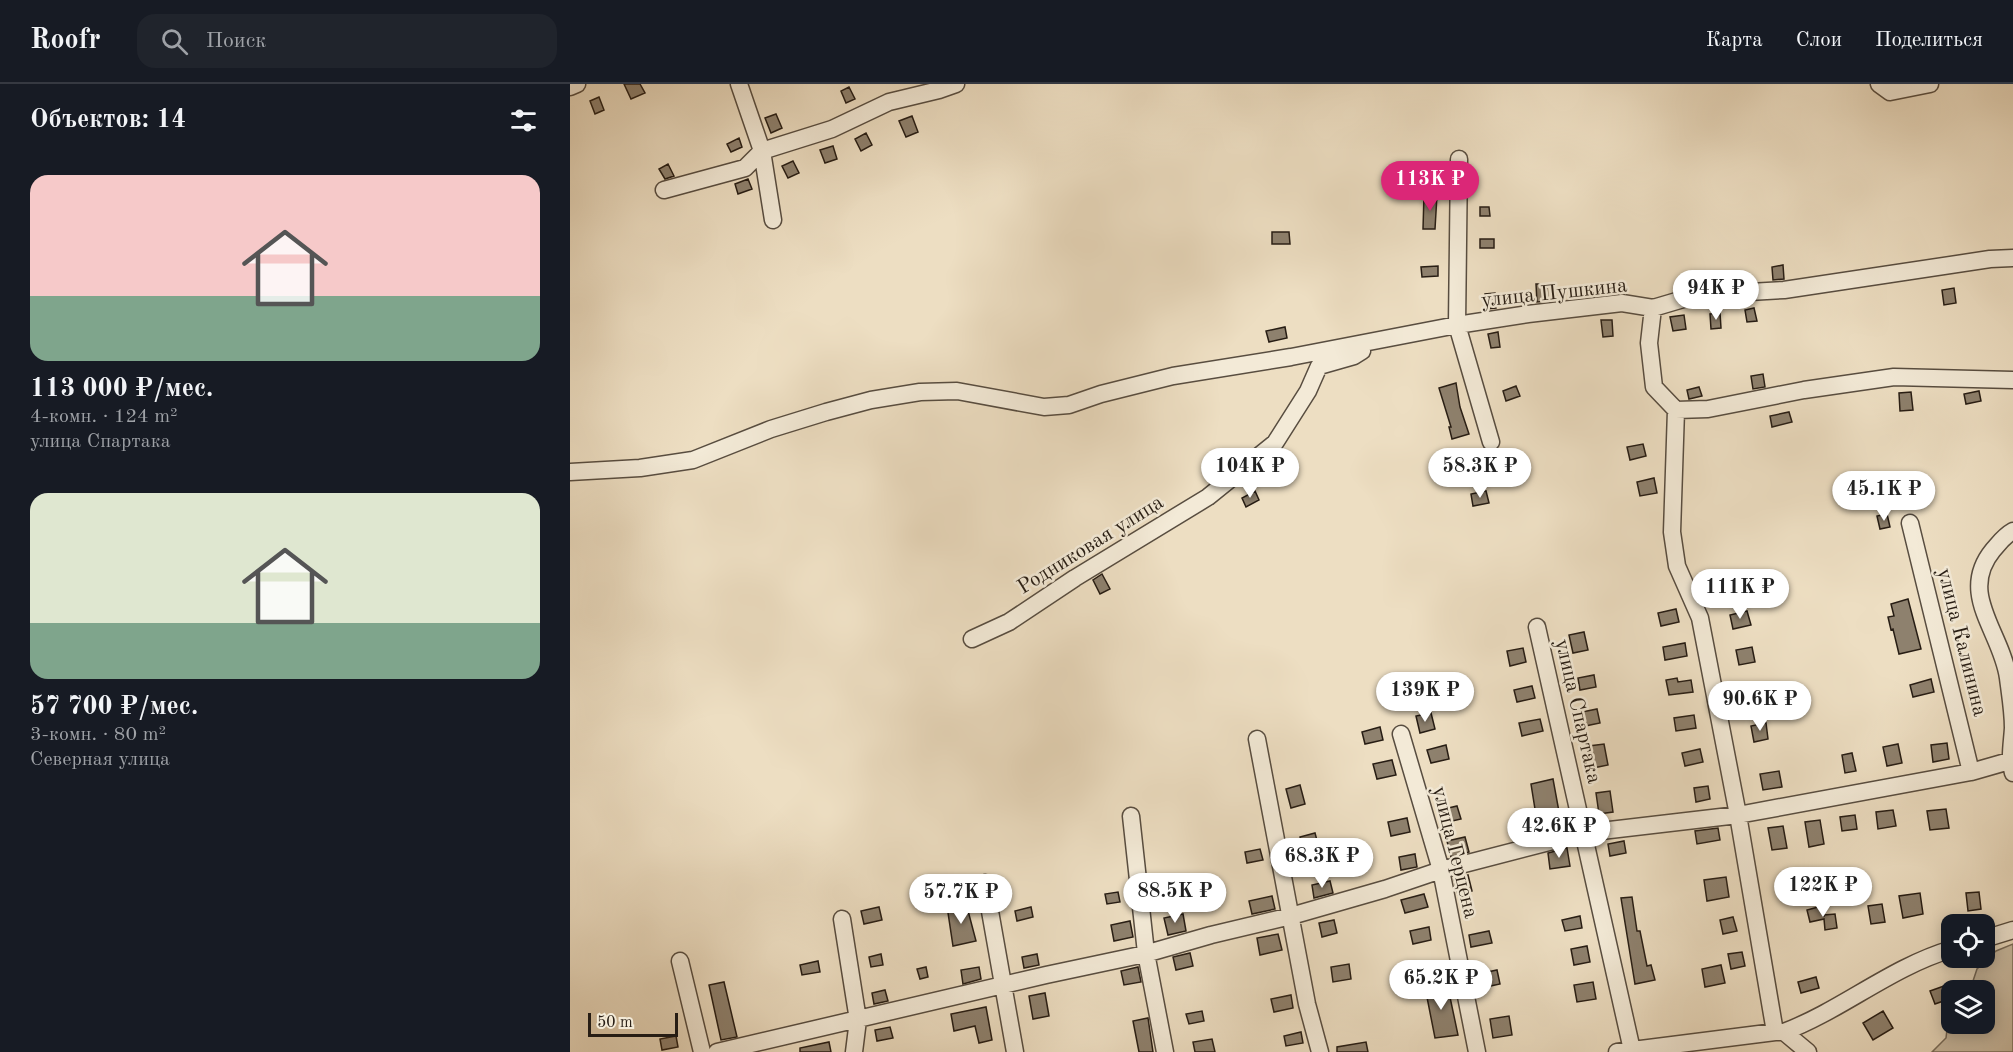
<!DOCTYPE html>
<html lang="ru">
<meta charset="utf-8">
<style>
:root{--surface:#171b24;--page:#20242c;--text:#f1f3f6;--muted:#9ea1a6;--line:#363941;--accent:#db2777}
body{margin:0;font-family:"Old Standard TT",serif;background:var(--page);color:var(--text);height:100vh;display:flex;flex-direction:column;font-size:22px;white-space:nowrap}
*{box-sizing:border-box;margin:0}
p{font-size:20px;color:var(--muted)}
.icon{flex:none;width:33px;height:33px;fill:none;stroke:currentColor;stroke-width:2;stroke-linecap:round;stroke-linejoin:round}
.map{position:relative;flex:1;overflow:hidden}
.side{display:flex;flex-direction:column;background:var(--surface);width:570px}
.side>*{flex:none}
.tools{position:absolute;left:1371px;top:830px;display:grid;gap:12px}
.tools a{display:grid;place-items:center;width:54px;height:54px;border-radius:12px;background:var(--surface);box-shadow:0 3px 15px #0003;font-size:30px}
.scale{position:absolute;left:18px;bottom:15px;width:90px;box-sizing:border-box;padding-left:6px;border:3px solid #271d14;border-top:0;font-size:16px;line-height:21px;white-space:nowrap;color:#271d14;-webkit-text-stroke:4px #f3ead7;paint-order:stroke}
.price{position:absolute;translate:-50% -51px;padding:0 14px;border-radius:21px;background:#fff;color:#222;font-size:20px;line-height:39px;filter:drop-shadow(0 2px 3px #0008)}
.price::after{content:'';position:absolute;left:50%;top:36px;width:18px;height:14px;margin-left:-9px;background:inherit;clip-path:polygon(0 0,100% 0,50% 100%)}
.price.current{background:var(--accent);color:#fff}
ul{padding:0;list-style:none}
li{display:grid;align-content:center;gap:12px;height:318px;padding:0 30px}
li span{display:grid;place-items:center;height:186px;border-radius:18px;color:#555}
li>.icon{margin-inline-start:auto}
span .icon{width:108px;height:108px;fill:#fffc;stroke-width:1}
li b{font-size:26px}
h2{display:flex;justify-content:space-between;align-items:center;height:72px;padding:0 30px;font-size:26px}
header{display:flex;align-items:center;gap:36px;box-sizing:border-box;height:84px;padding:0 30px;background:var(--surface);border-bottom:2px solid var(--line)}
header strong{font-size:28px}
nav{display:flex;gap:33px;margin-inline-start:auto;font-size:21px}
.search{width:420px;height:54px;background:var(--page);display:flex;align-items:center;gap:15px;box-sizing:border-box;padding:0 21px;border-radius:18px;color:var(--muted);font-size:22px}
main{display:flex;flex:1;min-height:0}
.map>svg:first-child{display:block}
.green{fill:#cbbda4;stroke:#796d5c;stroke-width:1.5}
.building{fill:#8e816e;stroke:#271d14;stroke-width:1.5}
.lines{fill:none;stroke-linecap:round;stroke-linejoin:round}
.minor-casing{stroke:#584d40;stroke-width:19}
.minor{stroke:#f3ead7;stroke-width:16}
.labels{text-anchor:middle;stroke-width:5;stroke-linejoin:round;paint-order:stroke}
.street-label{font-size:21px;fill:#271d14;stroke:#f3ead7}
</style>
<header>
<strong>Roofr</strong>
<div class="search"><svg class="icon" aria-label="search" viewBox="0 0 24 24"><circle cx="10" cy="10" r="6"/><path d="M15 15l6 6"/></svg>Поиск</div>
<nav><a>Карта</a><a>Слои</a><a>Поделиться</a></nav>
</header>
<main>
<section class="side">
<h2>Объектов: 14<svg class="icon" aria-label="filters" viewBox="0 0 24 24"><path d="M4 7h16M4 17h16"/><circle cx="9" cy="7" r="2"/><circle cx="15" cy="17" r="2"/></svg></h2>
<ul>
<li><span style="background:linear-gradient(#f6c9c9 65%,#7fa58c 0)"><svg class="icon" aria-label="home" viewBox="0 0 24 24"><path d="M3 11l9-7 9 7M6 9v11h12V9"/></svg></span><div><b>113 000 ₽/мес.</b><p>4-комн. · 124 m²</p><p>улица Спартака</p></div></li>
<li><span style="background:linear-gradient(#dfe7d0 70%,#7fa58c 0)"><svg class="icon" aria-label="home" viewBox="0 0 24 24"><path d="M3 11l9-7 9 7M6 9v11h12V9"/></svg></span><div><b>57 700 ₽/мес.</b><p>3-комн. · 80 m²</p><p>Северная улица</p></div></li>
</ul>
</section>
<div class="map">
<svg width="1443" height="968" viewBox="0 0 1443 968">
<rect width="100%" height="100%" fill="#eddec2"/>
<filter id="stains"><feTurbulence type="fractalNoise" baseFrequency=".00333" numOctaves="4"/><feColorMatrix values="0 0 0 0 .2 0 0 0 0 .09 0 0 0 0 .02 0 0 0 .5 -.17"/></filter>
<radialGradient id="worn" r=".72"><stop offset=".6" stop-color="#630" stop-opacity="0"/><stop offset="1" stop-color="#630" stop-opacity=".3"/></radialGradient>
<path class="green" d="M1443,860V968H1362L1376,954L1379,929L1381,927L1382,939H1414V906H1400L1407,885L1426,867Z"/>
<path class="building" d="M54,0H70L75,9L61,15Z
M279,3L285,15L276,19L271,7Z
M29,13L34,26L25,30L20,17Z
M206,30L212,44L201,49L195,34Z
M342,32L348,48L336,53L329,37Z
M296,49L302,61L291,67L285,55Z
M169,54L172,63L161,68L157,60Z
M263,62L267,75L255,79L250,66Z
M223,77L229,89L218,94L212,82Z
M98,80L104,92L95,95L89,85Z
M178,95L182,105L168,110L165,100Z
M854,111H867L865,145H853Z
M910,123H919L920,132H910Z
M702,148H719L720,160H702Z
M910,155H924V164H910Z
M1213,181L1214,195L1203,196L1202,183Z
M868,182V192L852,193L851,183Z
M1159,189L1161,199H1150L1148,190Z
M966,200H977L978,217L967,218Z
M1034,203H1045V209L1034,211Z
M1384,204L1386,219L1374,221L1372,206Z
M925,209L926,224L916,225L915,210Z
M1184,224L1187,237L1177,238L1175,226Z
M1150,229L1151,244L1141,245L1140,230Z
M1114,231L1116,245L1103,247L1100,233Z
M1031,236H1042L1043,252L1033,253Z
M715,243L717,254L699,258L696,247Z
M928,248L930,263L921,264L918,250Z
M1193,290L1195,303L1183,305L1181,292Z
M886,299L890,323L899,350L882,355L879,343H881L869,304Z
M946,302L950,312L936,317L933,307Z
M1129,303L1132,312L1119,315L1117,306Z
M1409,307L1411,317L1396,320L1394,310Z
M1341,308L1343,326L1330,327L1329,309Z
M1219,328L1222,338L1202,343L1200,332Z
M1073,360L1076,372L1060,376L1057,363Z
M1084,394L1087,409L1070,412L1067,398Z
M685,407L689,416L676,423L672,414Z
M916,407L919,419L903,422L901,410Z
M1317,430L1320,443L1310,445L1307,432Z
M532,490L540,505L530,510L523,496Z
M1338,515L1351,565L1329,570L1323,545L1321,546L1318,533L1324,532L1321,520Z
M1106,525L1109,538L1091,542L1088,529Z
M1177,527L1181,541L1163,545L1160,531Z
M1014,548L1018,566L1003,569L999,551Z
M1115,559L1117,572L1095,576L1093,563Z
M1182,563L1185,578L1169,581L1166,566Z
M953,564L956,578L940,582L937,567Z
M1024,591L1026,603L1010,606L1008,594Z
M1107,594L1108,598L1121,596L1123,608L1099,611L1096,596Z
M1361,595L1364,608L1343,613L1340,601Z
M962,602L965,614L947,618L944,606Z
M1186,606L1190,621L1177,625L1173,610Z
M1027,625L1030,639L1015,642L1012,628Z
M861,629L865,645L850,649L846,632Z
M1124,631L1126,644L1106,647L1104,634Z
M970,635L973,647L952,652L949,639Z
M1196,639L1198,655L1184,658L1181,642Z
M810,643L813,656L795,660L792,648Z
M1377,659L1379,675L1363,678L1361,661Z
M1034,660L1038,681L1023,684L1019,662Z
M1328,660L1332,679L1317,682L1313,663Z
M876,661L879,675L861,679L857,666Z
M1130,665L1133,678L1115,682L1112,669Z
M1282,669L1286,687L1275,689L1272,671Z
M822,676L826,691L807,695L803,680Z
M1209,687L1212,703L1193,706L1190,690Z
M983,695L992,744L969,750L961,700Z
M730,701L735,720L721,724L716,705Z
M1138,702L1140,715L1126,718L1124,704Z
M1040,707L1043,728L1029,730L1026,709Z
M887,722L891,735L873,739L870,726Z
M1376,725L1379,744L1360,746L1357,727Z
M1323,726L1326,742L1308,745L1306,728Z
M1285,731L1287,745L1272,747L1270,733Z
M837,734L840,748L821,752L818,738Z
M1250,736L1254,760L1239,763L1235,738Z
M1213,742L1217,764L1202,766L1198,744Z
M1148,744L1150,756L1127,760L1125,747Z
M745,749L749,764L734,768L730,753Z
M895,753L899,768L881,773L877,757Z
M1054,757L1056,769L1040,772L1038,760Z
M997,764L1000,782L980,785L978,769Z
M690,765L693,776L677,779L675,768Z
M845,770L847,783L831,786L829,773Z
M898,791L902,807L888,811L884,795Z
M1156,793L1159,813L1137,817L1134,796Z
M604,797L607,811L587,815L584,802Z
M760,797L763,809L744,814L742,801Z
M548,808L550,818L537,820L535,810Z
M1409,808L1411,825L1398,827L1396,809Z
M1350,809L1353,830L1333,834L1329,812Z
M854,810L858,823L835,829L831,816Z
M702,812L705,825L682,830L679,817Z
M1062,813L1067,847H1070L1077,882L1081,881L1085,896L1065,900L1051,814Z
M396,819L406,857L383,862L377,822Z
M1312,820L1315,838L1301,840L1298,822Z
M1252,822L1254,833V831L1265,830L1267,844L1255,846L1254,835L1240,838L1237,826Z
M309,823L312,836L294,840L291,827Z
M461,823L463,833L447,837L445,827Z
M613,830L616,847L598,851L594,834Z
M1010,832L1012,844L995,847L992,836Z
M1163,833L1167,847L1153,850L1150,836Z
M764,836L767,849L752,853L749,839Z
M560,837L563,853L544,857L541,841Z
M859,843L861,856L843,860L840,847Z
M919,847L922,859L901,863L899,851Z
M708,850L712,866L690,871L687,854Z
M1017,862L1020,878L1004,881L1001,865Z
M1172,868L1175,882L1161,885L1158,870Z
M620,869L623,882L606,886L603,873Z
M311,870L313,881L301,883L299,873Z
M467,870L469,881L454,884L452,873Z
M248,877L250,888L232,891L230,881Z
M779,880L781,895L763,898L761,883Z
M1151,881L1155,899L1135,903L1132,885Z
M356,883L358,893L350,895L347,885Z
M409,883L411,895L393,900L391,886Z
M568,883L571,898L554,901L551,887Z
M927,886L930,900L911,904L908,890Z
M1246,893L1249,904L1231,909L1228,898Z
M154,898L167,953L151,956L139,901Z
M1023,898L1026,915L1007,918L1004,901Z
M877,899L888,951L865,954L855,903Z
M1374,902L1379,915L1365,920L1360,907Z
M315,906L318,917L304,920L302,909Z
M475,909L479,932L463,935L459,912Z
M721,911L723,924L704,928L701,915Z
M416,923L422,956L409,959L405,942L384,947L381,930Z
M632,927L634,937L619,940L616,930Z
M1313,927L1323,944L1303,956L1293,939Z
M939,932L942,951L923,954L920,935Z
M578,934L583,968H569L563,937Z
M320,943L323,954L307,957L305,946Z
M731,948L733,959L716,962L714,952Z
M106,952L108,963L92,966L90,955Z
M642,955L645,968H625L623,958Z
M259,958L261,968H230V964Z
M796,958L798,968H767V963Z"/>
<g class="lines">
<defs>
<path id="minor" d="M169,0L192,67L203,136
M1309,0L1320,8L1360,0
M0,3L7,0
M889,75L887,241L921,358
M94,106L175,84L192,67L262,45L319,18L369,6L386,0
M1083,224L1079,259L1084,303L1106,326L1138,325L1234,306L1324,293L1443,296
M1106,326L1102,448L1107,482L1130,534L1168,731L1205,948
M0,388L70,384L123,376L201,345L256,328L301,316L350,308L387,307L474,323L499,321L531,310L603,292L721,273L887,241L958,230L1052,219L1083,224L1127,211L1214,206L1420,175L1443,174
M1340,439L1401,688
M1443,447C1434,452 1430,458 1423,466C1387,510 1432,548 1438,594C1440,610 1443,627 1443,644C1442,660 1439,674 1443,689
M967,543L1062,966
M402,555L439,538L505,494L638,413L705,359L738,307L749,282L784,272L792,267
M831,650L871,786L907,968
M687,655L737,920L750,968
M561,732L576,869L595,968
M415,799L445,968
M272,835L288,936L284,968
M1414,855L1443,846
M110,877L132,968
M1214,948C1272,926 1321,883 1382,865
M147,968L476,891L575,870L641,851L721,832L815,805L871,786L1014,749L1168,731L1401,688L1443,676
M1047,968L1205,948H1214L1238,968"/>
</defs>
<use href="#minor" class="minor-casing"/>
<use href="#minor" class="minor"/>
</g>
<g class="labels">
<g class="street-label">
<text transform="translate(984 208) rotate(-6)" y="7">улица Пушкина</text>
<text transform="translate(520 460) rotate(-32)" y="7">Родниковая улица</text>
<text transform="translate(1393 558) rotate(76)" y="7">улица Калинина</text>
<text transform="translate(1009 627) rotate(77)" y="7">улица Спартака</text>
<text transform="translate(886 768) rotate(76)" y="7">улица Герцена</text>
</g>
</g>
<rect width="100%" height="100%" filter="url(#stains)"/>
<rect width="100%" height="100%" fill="url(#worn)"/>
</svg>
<div class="tools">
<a><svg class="icon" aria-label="locate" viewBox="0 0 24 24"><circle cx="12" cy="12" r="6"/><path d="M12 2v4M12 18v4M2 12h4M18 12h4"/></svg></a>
<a><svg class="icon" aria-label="layers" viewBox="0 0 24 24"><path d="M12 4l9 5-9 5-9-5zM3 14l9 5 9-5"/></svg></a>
</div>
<div class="scale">50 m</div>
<b class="price current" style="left:860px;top:128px">113K ₽</b>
<b class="price" style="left:1146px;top:237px">94K ₽</b>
<b class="price" style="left:680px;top:415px">104K ₽</b>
<b class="price" style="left:910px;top:415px">58.3K ₽</b>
<b class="price" style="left:1314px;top:438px">45.1K ₽</b>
<b class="price" style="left:1170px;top:536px">111K ₽</b>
<b class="price" style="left:855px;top:639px">139K ₽</b>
<b class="price" style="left:1190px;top:648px">90.6K ₽</b>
<b class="price" style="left:989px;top:775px">42.6K ₽</b>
<b class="price" style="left:752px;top:805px">68.3K ₽</b>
<b class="price" style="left:1253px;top:834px">122K ₽</b>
<b class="price" style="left:605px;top:840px">88.5K ₽</b>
<b class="price" style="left:391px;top:841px">57.7K ₽</b>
<b class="price" style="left:871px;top:927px">65.2K ₽</b>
</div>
</main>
